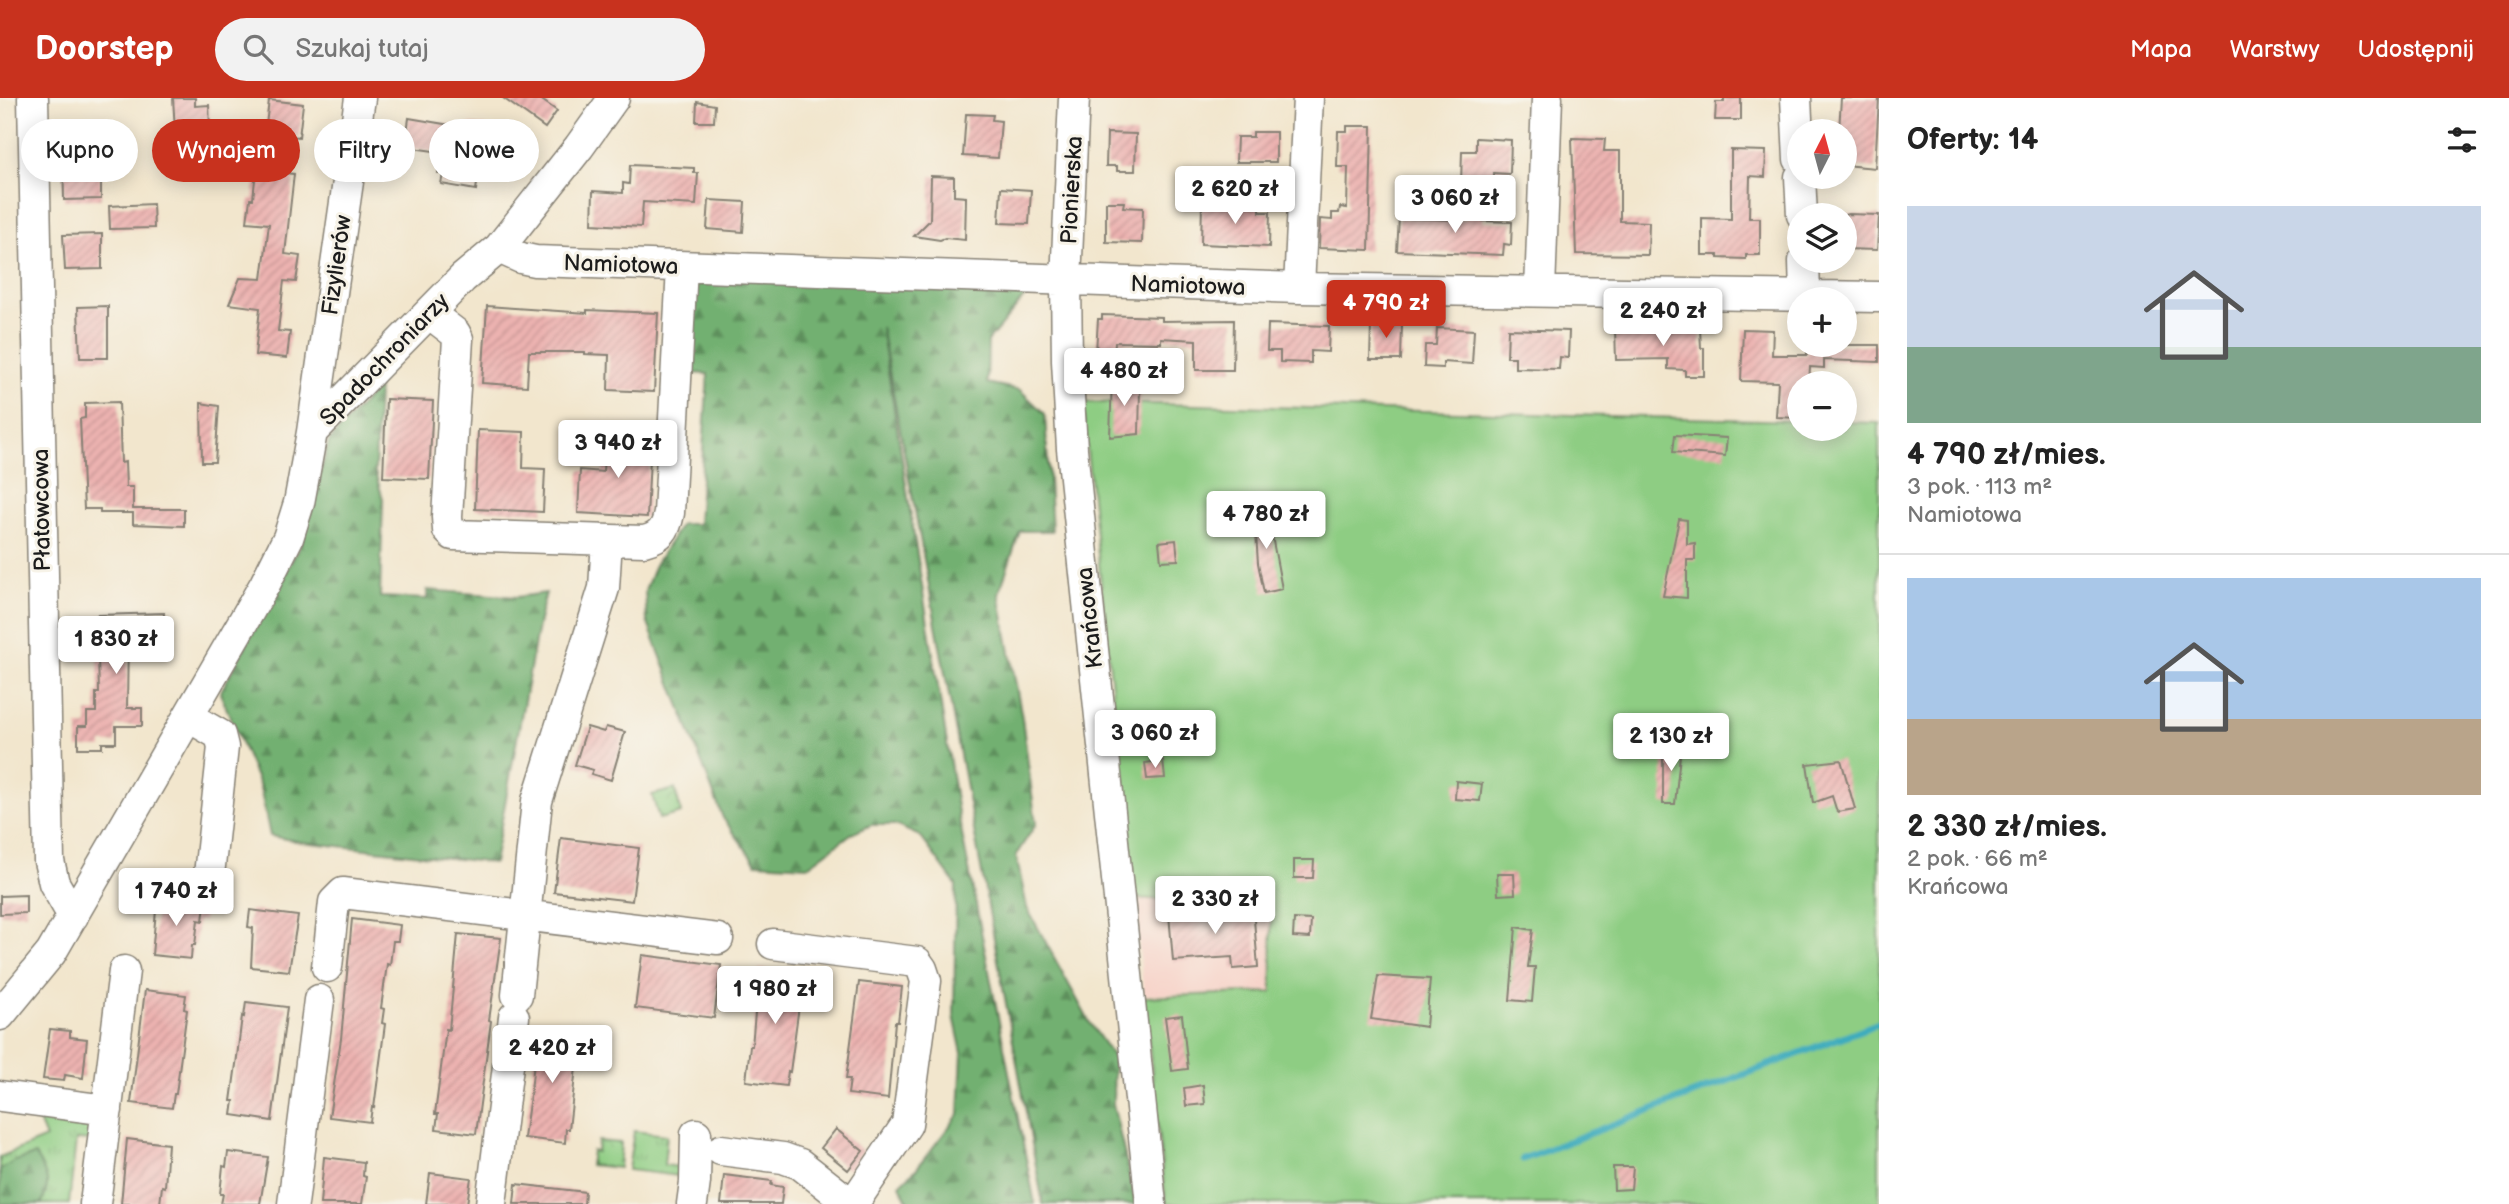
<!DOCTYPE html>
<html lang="pl">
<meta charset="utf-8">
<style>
:root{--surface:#fff;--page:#f2f2f2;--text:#222;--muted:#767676;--line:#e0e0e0;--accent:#c8321e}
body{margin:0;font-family:"Balsamiq Sans",sans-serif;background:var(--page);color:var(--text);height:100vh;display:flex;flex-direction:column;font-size:26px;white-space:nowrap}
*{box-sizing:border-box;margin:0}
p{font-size:23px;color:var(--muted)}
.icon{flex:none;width:38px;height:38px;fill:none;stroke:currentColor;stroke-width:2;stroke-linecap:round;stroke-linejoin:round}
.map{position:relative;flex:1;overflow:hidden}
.sheet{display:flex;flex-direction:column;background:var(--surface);width:630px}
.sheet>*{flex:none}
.hud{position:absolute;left:21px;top:21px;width:665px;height:63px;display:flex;gap:14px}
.needle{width:46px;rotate:6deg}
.tools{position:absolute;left:1787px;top:21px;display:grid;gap:14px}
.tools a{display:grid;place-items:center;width:70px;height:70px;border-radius:50%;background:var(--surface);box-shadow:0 4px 18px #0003;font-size:35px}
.price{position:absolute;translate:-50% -60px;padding:0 16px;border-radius:7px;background:#fff;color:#222;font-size:23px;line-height:46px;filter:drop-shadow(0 2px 4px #0008)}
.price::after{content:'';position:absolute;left:50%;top:42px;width:21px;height:16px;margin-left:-10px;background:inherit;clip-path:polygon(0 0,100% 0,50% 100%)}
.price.selected{background:var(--accent);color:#fff}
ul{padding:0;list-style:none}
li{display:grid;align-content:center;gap:14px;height:371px;padding:0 28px}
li+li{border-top:2px solid var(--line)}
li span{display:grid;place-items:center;height:217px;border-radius:0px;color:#555}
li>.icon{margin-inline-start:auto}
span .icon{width:126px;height:126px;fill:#fffc;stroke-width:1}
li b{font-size:30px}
h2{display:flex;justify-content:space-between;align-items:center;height:84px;padding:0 28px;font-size:30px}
.pill{padding:0 24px;border-radius:32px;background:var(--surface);box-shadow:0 4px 18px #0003;font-size:24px;line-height:63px}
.pill.selected{background:var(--accent);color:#fff}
header{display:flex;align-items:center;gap:42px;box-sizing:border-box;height:98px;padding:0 35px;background:var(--accent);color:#fff}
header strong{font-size:33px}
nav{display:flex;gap:38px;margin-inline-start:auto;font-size:24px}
.search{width:490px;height:63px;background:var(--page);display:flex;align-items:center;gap:18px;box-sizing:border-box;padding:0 24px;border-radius:38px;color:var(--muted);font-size:26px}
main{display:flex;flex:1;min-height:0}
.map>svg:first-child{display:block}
.built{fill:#f7d1c7}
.grass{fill:url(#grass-tufts);stroke:#557450;stroke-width:2}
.forest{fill:url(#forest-firs);stroke:#476646;stroke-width:2}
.park{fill:url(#park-crowns);stroke:#557450;stroke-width:2}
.garden{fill:#8ecd83;stroke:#557450;stroke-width:2}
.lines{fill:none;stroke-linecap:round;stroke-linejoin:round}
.stream{stroke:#3eacbd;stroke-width:7}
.building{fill:url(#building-hatch)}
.minor-casing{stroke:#878174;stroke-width:33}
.minor{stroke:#fff;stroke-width:30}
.labels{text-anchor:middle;stroke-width:6;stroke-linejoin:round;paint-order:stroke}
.street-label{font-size:23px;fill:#1c1c1c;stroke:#f7f3e8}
</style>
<header>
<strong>Doorstep</strong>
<div class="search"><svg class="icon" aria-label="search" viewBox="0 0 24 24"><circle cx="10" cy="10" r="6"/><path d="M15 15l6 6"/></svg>Szukaj tutaj</div>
<nav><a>Mapa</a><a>Warstwy</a><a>Udostępnij</a></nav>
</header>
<main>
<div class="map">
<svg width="1879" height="1106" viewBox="0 0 1879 1106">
<defs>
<pattern id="grass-tufts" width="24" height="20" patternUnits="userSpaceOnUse" patternTransform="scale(1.75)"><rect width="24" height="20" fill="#8ecd83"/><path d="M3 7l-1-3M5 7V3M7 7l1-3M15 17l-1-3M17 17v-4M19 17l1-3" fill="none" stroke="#7aaf71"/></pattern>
<pattern id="forest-firs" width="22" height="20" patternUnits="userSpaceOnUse" patternTransform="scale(1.75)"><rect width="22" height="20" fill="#72b071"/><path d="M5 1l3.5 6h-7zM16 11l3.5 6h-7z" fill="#5d8e5c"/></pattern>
<pattern id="park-crowns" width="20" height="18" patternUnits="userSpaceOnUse" patternTransform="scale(1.75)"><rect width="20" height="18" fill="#8ecd83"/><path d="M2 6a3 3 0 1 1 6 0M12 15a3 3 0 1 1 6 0" fill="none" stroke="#7aaf71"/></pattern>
<pattern id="building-hatch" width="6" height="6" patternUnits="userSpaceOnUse" patternTransform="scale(1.75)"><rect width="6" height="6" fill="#ecb2b0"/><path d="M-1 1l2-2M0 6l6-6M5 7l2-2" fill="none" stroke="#ca9897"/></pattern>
</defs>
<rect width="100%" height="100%" fill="#f7f3e8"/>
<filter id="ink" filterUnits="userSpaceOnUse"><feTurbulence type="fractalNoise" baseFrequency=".0143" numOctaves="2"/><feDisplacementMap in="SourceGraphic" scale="14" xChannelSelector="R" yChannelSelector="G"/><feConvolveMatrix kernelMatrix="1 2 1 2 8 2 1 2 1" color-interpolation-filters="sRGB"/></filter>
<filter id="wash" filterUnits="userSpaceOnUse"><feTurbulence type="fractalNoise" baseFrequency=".00686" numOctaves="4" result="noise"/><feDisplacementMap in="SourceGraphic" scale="28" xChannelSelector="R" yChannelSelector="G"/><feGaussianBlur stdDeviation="1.57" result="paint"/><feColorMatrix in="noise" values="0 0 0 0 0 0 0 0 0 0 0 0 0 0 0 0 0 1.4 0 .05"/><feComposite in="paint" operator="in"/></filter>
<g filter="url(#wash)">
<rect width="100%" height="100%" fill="#f2e6cd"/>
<path class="built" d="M1134,800L1271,807L1272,894L1144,897Z"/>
<path class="grass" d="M44,1015L83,1020L93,1032V1043L76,1042L69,1106H41L45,1097L15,1063L0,1072V1059L46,1040L38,1021Z
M634,1033L667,1037L664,1067L688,1070L687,1079L628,1072Z"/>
<path class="forest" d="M694,179L1032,190L988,243L987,285L1020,292L1045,316L1052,433H1020L999,495L1022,620L1036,726L1016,757L1027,810L1090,925L1114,960L1113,1006L1136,1106H1043L881,229L959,721L1035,1106H911L906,1100L900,1087L916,1071L959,1016L962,955L954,918L956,787L920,738L895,727H871L851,736L808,768L756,765L723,720L647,523L645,493L655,467L681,426H698L708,276L689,275Z
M378,289L375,374L383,401L380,499L427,501V492L517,499L546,495L539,522L494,765L301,744L270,738L260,689L220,595L302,444L329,343Z
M35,1057C47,1076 52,1085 41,1106H0V1072L15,1063Z"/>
<path class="park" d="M675,691L681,715L659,721L652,697Z
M598,1043L621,1045L619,1070L590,1067L592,1053L597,1054Z"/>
<path class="garden" d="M1082,304L1799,323V331H1844L1845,324L1879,325V1106H1166L1144,899L1272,894L1271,808L1134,800Z"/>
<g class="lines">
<path class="stream" d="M1523,1061L1879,925"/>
</g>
<g id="blocks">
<path class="building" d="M173,0H195V8L209,7L210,30L175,32Z
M503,0H539L557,13L545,30Z
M1724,0H1741V22H1715L1716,4H1724Z
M1841,0H1879L1875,70L1844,67V33H1839Z
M269,2L303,6L299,39L265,35Z
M697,4L715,7L714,24H696Z
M966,16L993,17L992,22L1001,23L998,60L963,58Z
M409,20L468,30L469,26L486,28L476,92L441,86L443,76L438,75L441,54L405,49Z
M1347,28H1372L1369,152L1319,150L1320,121L1332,122V115H1339L1340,109L1347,110L1348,69H1337L1338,33H1347Z
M1253,34H1276V64H1236L1237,39H1253Z
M1107,35L1136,36L1135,73H1117V68H1106Z
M1476,40L1511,42L1510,76L1494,75V87L1461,86L1462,53H1476Z
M1572,40L1605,41L1604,53H1620V123L1649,124L1648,157L1576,156Z
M1731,52L1766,53L1765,79L1750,78L1749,120H1760V157H1746V161L1718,160V157H1702V120L1731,121Z
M63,57H101V101L64,102Z
M630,67L694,70V75H698L696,107L643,104L641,129L592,126L593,93L623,95V85L629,86Z
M256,72L294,76L285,156L300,158L296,184L284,183L278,233L290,234L287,260L255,257L260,210L229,206L240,180L262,181L269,126L247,124L250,101H253Z
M931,78L954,79V98L966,99L965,142L945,140L940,142L914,138L930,122Z
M1001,90L1031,92L1029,126L999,125Z
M1484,100L1483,123L1512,124L1511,147L1504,146L1503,157L1397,153L1399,120L1464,122Z
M709,102L745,104L743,134L707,131Z
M1106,104H1124L1123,109L1143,110L1142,145L1106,144Z
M1202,105L1260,109V114H1270L1269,149L1201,146Z
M153,106L154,130L110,131L109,108Z
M1848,116L1879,117L1877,152L1844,151V117Z
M102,136V171L65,172L63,137Z
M108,208V260H80L78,209Z
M487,208L587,215V212L658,215L654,294L608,292L609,257L585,256V254H529L527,288L482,285Z
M1102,217L1162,219V223L1234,222L1233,272H1196V242L1161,240V245L1115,244L1114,256L1096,254L1098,221H1102Z
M1379,220H1396V226H1402L1401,262H1370L1371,226H1379Z
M1268,226L1329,228L1328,254L1311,253V265L1280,264V253H1267Z
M1437,230L1474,232L1472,266L1443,264V270L1424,269L1425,247H1436Z
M1615,230L1700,231L1701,250H1704V278H1685V272L1668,271V261L1616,262Z
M1508,231L1569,233L1568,260L1560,259L1559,271L1515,270V259H1507Z
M1743,231L1773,232L1772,257H1807V247H1879V264L1824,262V270L1810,269L1809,285H1799V320L1776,319L1778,284L1741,283Z
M1112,279H1129V290L1140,291L1139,336L1110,339Z
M386,301L433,303L429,381L383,379Z
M119,304L121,365L125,364L126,389H133V411H184V428L133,426V415H100V411H84L80,321L85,320V305Z
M201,305L219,308L215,364H202Z
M478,332L524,334L523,370L545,371L543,414L475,411Z
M1675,337L1727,340L1725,358L1673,354Z
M605,339L651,341L647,419L578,415L580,372L603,374Z
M1266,406L1282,491L1264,495L1258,465L1254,407Z
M1679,421L1687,422V446L1695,445V462H1687V500L1663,498Z
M1176,442L1178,462L1161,463L1159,444Z
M164,515L163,539H128L127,610H142V628H116V645H102V650H78V628H87V614H96V595H99L97,517Z
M587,629L604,634L606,629L625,634L611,682L591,676L593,672L575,667Z
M1663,647H1681L1675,706H1663Z
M1163,662L1165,680L1147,681L1145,665Z
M1841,662L1855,711L1837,714L1832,698L1813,705L1807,666Z
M1456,683L1482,686L1480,703L1455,701Z
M561,740L639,750L632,803L554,794Z
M1294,762H1314L1313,780H1294Z
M1497,776H1514L1515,796L1498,797Z
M26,797V815L0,816V798Z
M157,801L205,806L203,823L198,822L195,847H192L191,861L152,857Z
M1253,810L1258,869L1233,871L1232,859L1173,863L1169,816Z
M250,812L298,818L289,873L251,869L253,830L248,829Z
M352,821L400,827L398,843H393L390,867L387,866L381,910L384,911L382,925L385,926L374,1010L372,1009L370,1024L329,1019L341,941Z
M1294,821L1311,822L1310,840L1293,839Z
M1516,829L1533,832L1528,869H1535L1532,904L1510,902Z
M458,836L501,840L489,922L491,923L476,1036L436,1031L438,1016H435L446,931L449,932Z
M642,857L721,867L714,920L635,910Z
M759,871L808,877L806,894L801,893L790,974L788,973L786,988L746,983L750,948H752Z
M1378,878L1430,881L1426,929L1371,921Z
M859,884L902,889L898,924H895L888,1001L848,996L850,981H846Z
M145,892L186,897L184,911L187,912L176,996H174L172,1010L131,1005Z
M246,904L287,909L272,1023L232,1017L234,1003H231L237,959L242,918L244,919Z
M1182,917L1188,971L1172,973L1165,919Z
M537,929L580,934L569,1031H566L565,1045L524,1040L532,984Z
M50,931L70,933V939L87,941L83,980L65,977L64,983L43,981Z
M1203,987L1205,1006L1186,1008L1184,990Z
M836,1031L863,1053L848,1072L821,1050Z
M127,1041L168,1046L165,1089L162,1088L160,1106H121Z
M228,1054L268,1059L260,1106H221L223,1096H220L223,1068L226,1069Z
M324,1059L364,1064L363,1078L366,1079L362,1106H320Z
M1613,1069H1633L1631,1091L1614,1092Z
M430,1075L471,1080L467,1106H426Z
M724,1077L772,1083L771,1087L783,1089L781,1106H721Z
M516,1086L585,1094L584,1106H514Z"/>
</g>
</g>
<g filter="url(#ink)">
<use href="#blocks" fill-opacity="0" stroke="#878174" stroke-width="2"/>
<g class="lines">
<defs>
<path id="minor" d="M33,0L49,763L54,785L73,818
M1074,0L1066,183L1067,263L1072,351L1151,1106
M1796,0L1799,61
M1800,79L1802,117
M499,150L521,160L535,163L1299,190L1879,199
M1804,163L1805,197
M1299,190L1308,0
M1540,193L1547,0
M429,215L455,235L458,241L447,419L448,432L453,437L644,443C660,439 666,432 669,415L682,169
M312,334L463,180L499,150L579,49L614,0
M189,619L220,637L223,649L208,786
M773,846L917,864L922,871L926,883L907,1026L853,1106
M327,869L334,804L343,795L718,841
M517,897L537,703L604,490L607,442
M0,917L51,855L265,486L288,440L299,405L312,334L360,0
M0,998L107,1012
M721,1052L783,1060L800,1066L851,1106
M95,1106L124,873
M293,1106L319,902
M491,1106L514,919
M692,1106L695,1084L696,1036"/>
</defs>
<use href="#minor" class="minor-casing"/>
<use href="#minor" class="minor"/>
</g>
</g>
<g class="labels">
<g class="street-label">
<text transform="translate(1071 92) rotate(-87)" y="8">Pionierska</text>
<text transform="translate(621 166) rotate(2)" y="8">Namiotowa</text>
<text transform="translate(336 167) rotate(-82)" y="8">Fizylierów</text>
<text transform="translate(1188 187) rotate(2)" y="8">Namiotowa</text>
<text transform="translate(384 261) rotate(-46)" y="8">Spadochroniarzy</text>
<text transform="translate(41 412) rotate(-91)" y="8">Płatowcowa</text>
<text transform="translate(1089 520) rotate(-96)" y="8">Krańcowa</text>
</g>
</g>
</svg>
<div class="tools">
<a><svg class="needle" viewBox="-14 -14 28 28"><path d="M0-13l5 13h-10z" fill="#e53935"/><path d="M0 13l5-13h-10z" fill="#767676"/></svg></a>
<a><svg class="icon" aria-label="layers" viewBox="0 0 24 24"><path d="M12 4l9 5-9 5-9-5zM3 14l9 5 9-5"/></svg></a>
<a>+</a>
<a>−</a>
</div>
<b class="price" style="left:1235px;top:128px">2 620 zł</b>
<b class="price" style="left:1455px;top:137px">3 060 zł</b>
<b class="price selected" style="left:1386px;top:242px">4 790 zł</b>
<b class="price" style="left:1663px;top:250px">2 240 zł</b>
<b class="price" style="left:1124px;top:310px">4 480 zł</b>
<b class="price" style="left:618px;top:382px">3 940 zł</b>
<b class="price" style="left:1266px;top:453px">4 780 zł</b>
<b class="price" style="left:116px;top:578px">1 830 zł</b>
<b class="price" style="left:1155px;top:672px">3 060 zł</b>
<b class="price" style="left:1671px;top:675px">2 130 zł</b>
<b class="price" style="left:176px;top:830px">1 740 zł</b>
<b class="price" style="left:1215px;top:838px">2 330 zł</b>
<b class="price" style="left:775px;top:928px">1 980 zł</b>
<b class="price" style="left:552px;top:987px">2 420 zł</b>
<div class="hud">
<a class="pill">Kupno</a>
<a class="pill selected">Wynajem</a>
<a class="pill">Filtry</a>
<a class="pill">Nowe</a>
</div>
</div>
<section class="sheet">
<h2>Oferty: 14<svg class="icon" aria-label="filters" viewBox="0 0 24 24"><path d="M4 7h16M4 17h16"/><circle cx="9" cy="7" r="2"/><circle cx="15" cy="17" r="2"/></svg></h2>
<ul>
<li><span style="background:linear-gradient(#c9d6e8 65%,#7fa58c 0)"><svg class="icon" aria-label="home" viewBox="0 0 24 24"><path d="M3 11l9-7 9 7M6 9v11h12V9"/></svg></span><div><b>4 790 zł/mies.</b><p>3 pok. · 113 m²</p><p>Namiotowa</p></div></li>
<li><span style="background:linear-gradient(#a9c7e8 65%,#b9a48a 0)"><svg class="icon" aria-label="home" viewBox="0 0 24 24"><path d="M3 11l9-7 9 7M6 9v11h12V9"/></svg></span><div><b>2 330 zł/mies.</b><p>2 pok. · 66 m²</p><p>Krańcowa</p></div></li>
</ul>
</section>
</main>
